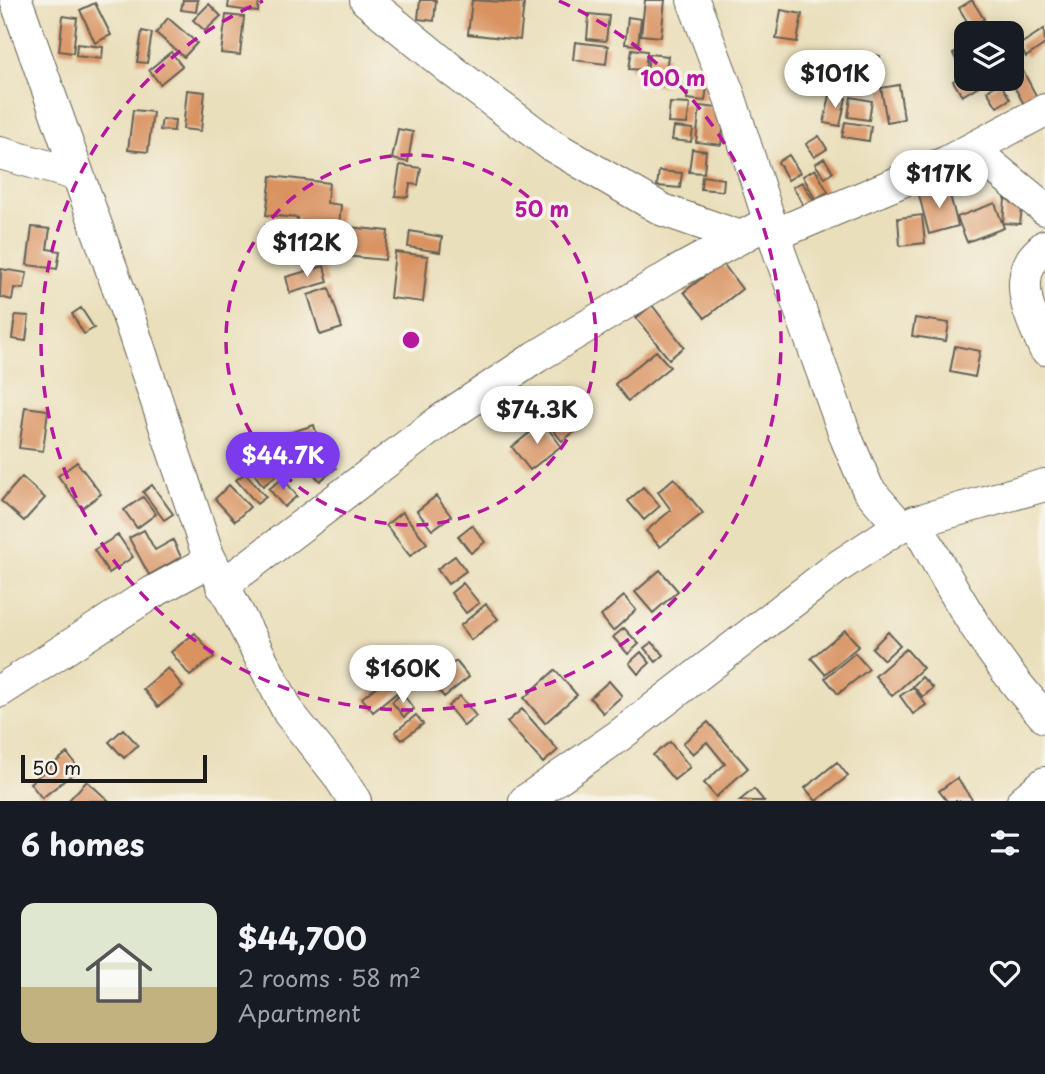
<!DOCTYPE html>
<meta charset="utf-8">
<style>
:root{--surface:#171b24;--page:#20242c;--text:#f1f3f6;--muted:#9ea1a6;--accent:#7c3aed}
body{margin:0;font-family:"Playpen Sans",sans-serif;background:var(--page);color:var(--text);height:100vh;display:flex;flex-direction:column;font-size:26px;white-space:nowrap}
*{box-sizing:border-box;margin:0}
p{font-size:23px;color:var(--muted)}
.icon{flex:none;width:38px;height:38px;fill:none;stroke:currentColor;stroke-width:2;stroke-linecap:round;stroke-linejoin:round}
.map{position:relative;height:801px;overflow:hidden}
.details{display:flex;flex-direction:column;background:var(--surface);flex:1}
.details>*{flex:none}
.tools{position:absolute;left:954px;top:21px;display:grid;gap:14px}
.tools a{display:grid;place-items:center;width:70px;height:70px;border-radius:14px;background:var(--surface);box-shadow:0 4px 18px #0003;font-size:35px}
.scale{position:absolute;left:21px;bottom:18px;width:186px;box-sizing:border-box;padding-left:7px;border:4px solid #1c1c1c;border-top:0;font-size:19px;line-height:24px;white-space:nowrap;color:#1c1c1c;-webkit-text-stroke:5px #f7f3e8;paint-order:stroke}
.price{position:absolute;translate:-50% -60px;padding:0 16px;border-radius:24px;background:#fff;color:#222;font-size:23px;line-height:46px;filter:drop-shadow(0 2px 4px #0008)}
.price::after{content:'';position:absolute;left:50%;top:42px;width:21px;height:16px;margin-left:-10px;background:inherit;clip-path:polygon(0 0,100% 0,50% 100%)}
.price.current{background:var(--accent);color:#fff}
ul{padding:0;list-style:none}
li{display:flex;align-items:center;gap:21px;height:175px;padding:0 21px}
li span{display:grid;place-items:center;flex:none;width:196px;height:140px;border-radius:14px;color:#555}
li>.icon{margin-inline-start:auto}
span .icon{width:84px;height:84px;fill:#fffc;stroke-width:1}
li b{font-size:30px}
h2{display:flex;justify-content:space-between;align-items:center;height:84px;padding:0 21px;font-size:30px}
.map>svg:first-child{display:block}
.building{fill:#d99260}
.lines{fill:none;stroke-linecap:round;stroke-linejoin:round}
.minor-casing{stroke:#646054;stroke-width:34}
.minor{stroke:#fff;stroke-width:32}
.ring{fill:none;stroke:#b5179e;stroke-width:3.5;stroke-dasharray:12 9}
.centre{fill:#b5179e;stroke:#f7f3e8;stroke-width:3.5}
.ring-label{font-size:21px;text-anchor:middle;font-weight:bold;fill:#b5179e;stroke:#f7f3e8;stroke-width:7;stroke-linejoin:round;paint-order:stroke}
</style>
<div class="map">
<svg width="1045" height="801" viewBox="0 0 1045 801">
<rect width="100%" height="100%" fill="#f7f3e8"/>
<filter id="ink" filterUnits="userSpaceOnUse"><feTurbulence type="fractalNoise" baseFrequency=".0143" numOctaves="2"/><feDisplacementMap in="SourceGraphic" scale="14" xChannelSelector="R" yChannelSelector="G"/><feConvolveMatrix kernelMatrix="1 2 1 2 8 2 1 2 1" color-interpolation-filters="sRGB"/></filter>
<filter id="wash" filterUnits="userSpaceOnUse"><feTurbulence type="fractalNoise" baseFrequency=".00686" numOctaves="4" result="noise"/><feDisplacementMap in="SourceGraphic" scale="28" xChannelSelector="R" yChannelSelector="G"/><feGaussianBlur stdDeviation="1.57" result="paint"/><feColorMatrix in="noise" values="0 0 0 0 0 0 0 0 0 0 0 0 0 0 0 0 0 1.4 0 .05"/><feComposite in="paint" operator="in"/></filter>
<g filter="url(#wash)">
<rect width="100%" height="100%" fill="#eadfbb"/>
<g id="blocks">
<path class="building" d="M183,0H198L196,12L181,10Z
M229,0H259L258,12L228,8Z
M420,0H436L434,21L418,19Z
M472,0L524,3L520,40L468,34Z
M645,0H665L661,37L641,35Z
M972,0L984,19L971,28L959,8Z
M95,3L111,35L95,43L80,10Z
M209,4L221,16L205,31L193,20Z
M781,10L802,14L797,42L776,39Z
M589,14L609,16L606,41L587,39Z
M226,15L244,17L240,55L221,53Z
M63,16L77,18L73,53L59,51Z
M628,17L641,19L638,45L625,44Z
M168,18L197,43L184,57L156,33Z
M1044,29L1045,44L1026,57L1019,45Z
M142,31L152,33L147,63L137,62Z
M575,42L608,46L606,64L573,60Z
M77,44L103,47L102,59L76,56Z
M966,47V69L962,71L953,54Z
M632,49L647,51L645,70L629,69Z
M171,52L182,66L160,84L149,70Z
M864,53L880,56L873,92L857,89Z
M649,54L668,56L664,86L646,84Z
M1023,71L1039,101L1026,108L1010,79Z
M966,73V79H990L962,96L953,81Z
M690,77L708,79L705,101L687,99Z
M1000,83L1010,99L997,107L987,91Z
M899,85L904,119L887,122L881,88Z
M187,90L205,92L201,131L183,129Z
M830,95L846,98L840,126L824,123Z
M851,97L872,101L869,120L848,117Z
M670,103L690,104L687,124L668,123Z
M700,106L726,109L721,145L696,142Z
M133,110L153,112L148,152L128,150Z
M162,119L175,120L174,131L160,130Z
M845,122L871,126L869,141L842,137Z
M674,127L693,129L691,142L672,140Z
M398,129L413,132L408,162L392,159Z
M819,136L827,149L814,157L806,144Z
M692,149L706,151L704,173L689,172Z
M789,155L800,173L788,180L778,162Z
M824,158L833,172L825,178L815,164Z
M400,165L421,168L418,185L410,184L408,197L395,196Z
M815,169L828,192L815,199L803,176Z
M659,171L682,173L680,188L657,186Z
M271,176L329,183L327,203L341,205L339,226L326,224L324,238L296,235L298,218L266,215Z
M702,176L724,179L723,191L701,189Z
M802,182L814,201L804,206L793,187Z
M948,187L958,226L929,234L919,195Z
M1005,199L1023,200L1020,224L1003,223Z
M995,203L1004,228L967,242L957,217Z
M922,215L925,243L900,246L898,218Z
M32,227L50,229L47,249L60,251L57,269L27,265Z
M348,227L388,231L385,260L345,256Z
M410,231L442,237L440,252L408,247Z
M395,252L428,256L423,302L390,298Z
M722,262L742,289L705,318L684,292Z
M324,266L328,282L290,293L286,277Z
M1,269L27,273L24,289L14,288L12,300L0,297Z
M329,288L342,328L320,335L308,295Z
M652,305L684,347L669,359L636,318Z
M81,308L94,328L84,334L72,314Z
M15,315L29,316L26,341L12,339Z
M915,318L949,323L946,341L912,336Z
M955,346L980,351L975,377L950,372Z
M656,351L670,367L628,401L615,384Z
M569,394L590,420L562,441L542,416Z
M25,407L48,410L43,451L19,448Z
M543,422L561,446L530,470L512,447Z
M314,425L318,439L285,448L282,435Z
M317,444L336,468L320,481L300,458Z
M275,455L286,468L263,486L253,472Z
M77,462L101,494L82,508L58,476Z
M245,473L266,497L257,504L236,480Z
M22,477L45,498L24,521L1,501Z
M283,478L297,496L284,507L269,489Z
M674,478L703,513L660,547L646,531L671,510L658,492Z
M152,485L173,514L164,520L143,492Z
M229,485L250,507L235,521L215,499Z
M643,487L660,506L644,520L628,501Z
M436,496L451,516L432,530L417,511Z
M143,497L156,514L137,528L124,510Z
M402,512L427,543L410,556L386,525Z
M472,525L485,542L471,553L458,536Z
M144,530L155,550L173,540L181,557L149,575L129,538Z
M118,535L133,557L109,573L94,550Z
M455,556L466,571L448,584L437,569Z
M660,570L678,591L653,613L635,592Z
M463,583L479,603L466,613L451,593Z
M624,596L636,610L613,631L601,616Z
M486,604L498,619L471,640L460,626Z
M624,628L639,644L628,654L613,637Z
M845,630L859,646L825,674L811,658Z
M888,632L900,645L884,660L872,648Z
M195,633L214,657L190,676L171,652Z
M652,642L664,655L656,662L644,648Z
M906,649L923,668L892,696L875,676Z
M641,652L650,663L638,674L629,663Z
M855,653L869,669L838,694L825,678Z
M456,661L469,677L444,697L431,681Z
M168,668L183,687L158,707L143,689Z
M555,670L577,695L545,723L524,698Z
M388,677L399,691L373,712L362,698Z
M922,677L933,688L923,697L913,686Z
M609,681L622,696L603,713L590,698Z
M913,687L926,705L913,714L900,696Z
M402,693L414,709L404,717L392,702Z
M460,696L476,716L464,726L448,706Z
M522,709L558,750L543,763L507,722Z
M416,715L423,724L402,740L395,732Z
M708,722L748,768L716,797L704,783L725,764L707,742L693,754L683,743Z
M123,729L138,745L124,758L109,742Z
M670,742L690,767L674,780L653,755Z
M67,753L79,769L42,798L30,783Z
M837,762L848,776L816,801L805,788Z
M957,778L973,801H947L939,791Z
M87,781L109,801H68Z
M754,789L764,801H739Z"/>
</g>
</g>
<g filter="url(#ink)">
<use href="#blocks" fill-opacity="0" stroke="#646054" stroke-width="2"/>
<g class="lines">
<defs>
<path id="minor" d="M16,0L130,321L208,555L289,713L336,772L355,801
M366,0L454,72L551,145L663,210L741,237
M693,0L730,98L780,254L847,440L868,489L900,526
M972,149L1045,209
M0,153L78,175
M774,235L947,162L1045,110
M1045,246C1040,251 1033,256 1030,263C1016,291 1034,323 1045,349
M915,521C952,590 991,659 1045,717
M222,586L440,421L536,357L675,273L769,222
M0,691L153,592L210,561
M525,801L620,735L836,568L900,526L1045,485
M1023,801L1045,783"/>
</defs>
<use href="#minor" class="minor-casing"/>
<use href="#minor" class="minor"/>
</g>
</g>
<g class="ring">
<circle cx="411" cy="340" r="185"/>
<path d="M559 1A370 370 0 1 1 263 1"/>
</g>
<circle cx="411" cy="340" r="10" class="centre"/>
<g class="ring-label">
<text x="673" y="86">100 m</text>
<text x="542" y="217">50 m</text>
</g>
</svg>
<div class="tools">
<a><svg class="icon" aria-label="layers" viewBox="0 0 24 24"><path d="M12 4l9 5-9 5-9-5zM3 14l9 5 9-5"/></svg></a>
</div>
<div class="scale">50 m</div>
<b class="price" style="left:835px;top:110px">$101K</b>
<b class="price" style="left:939px;top:210px">$117K</b>
<b class="price" style="left:307px;top:279px">$112K</b>
<b class="price" style="left:537px;top:446px">$74.3K</b>
<b class="price current" style="left:283px;top:492px">$44.7K</b>
<b class="price" style="left:403px;top:705px">$160K</b>
</div>
<section class="details">
<h2>6 homes<svg class="icon" aria-label="filters" viewBox="0 0 24 24"><path d="M4 7h16M4 17h16"/><circle cx="9" cy="7" r="2"/><circle cx="15" cy="17" r="2"/></svg></h2>
<ul>
<li><span style="background:linear-gradient(#dfe7d0 60%,#c2b280 0)"><svg class="icon" aria-label="home" viewBox="0 0 24 24"><path d="M3 11l9-7 9 7M6 9v11h12V9"/></svg></span><div><b>$44,700</b><p>2 rooms · 58 m²</p><p>Apartment</p></div><svg class="icon" aria-label="heart" viewBox="0 0 24 24"><path d="M12 20l-8-8c-3-5 5-10 8-4 3-6 11-1 8 4z"/></svg></li>
</ul>
</section>
